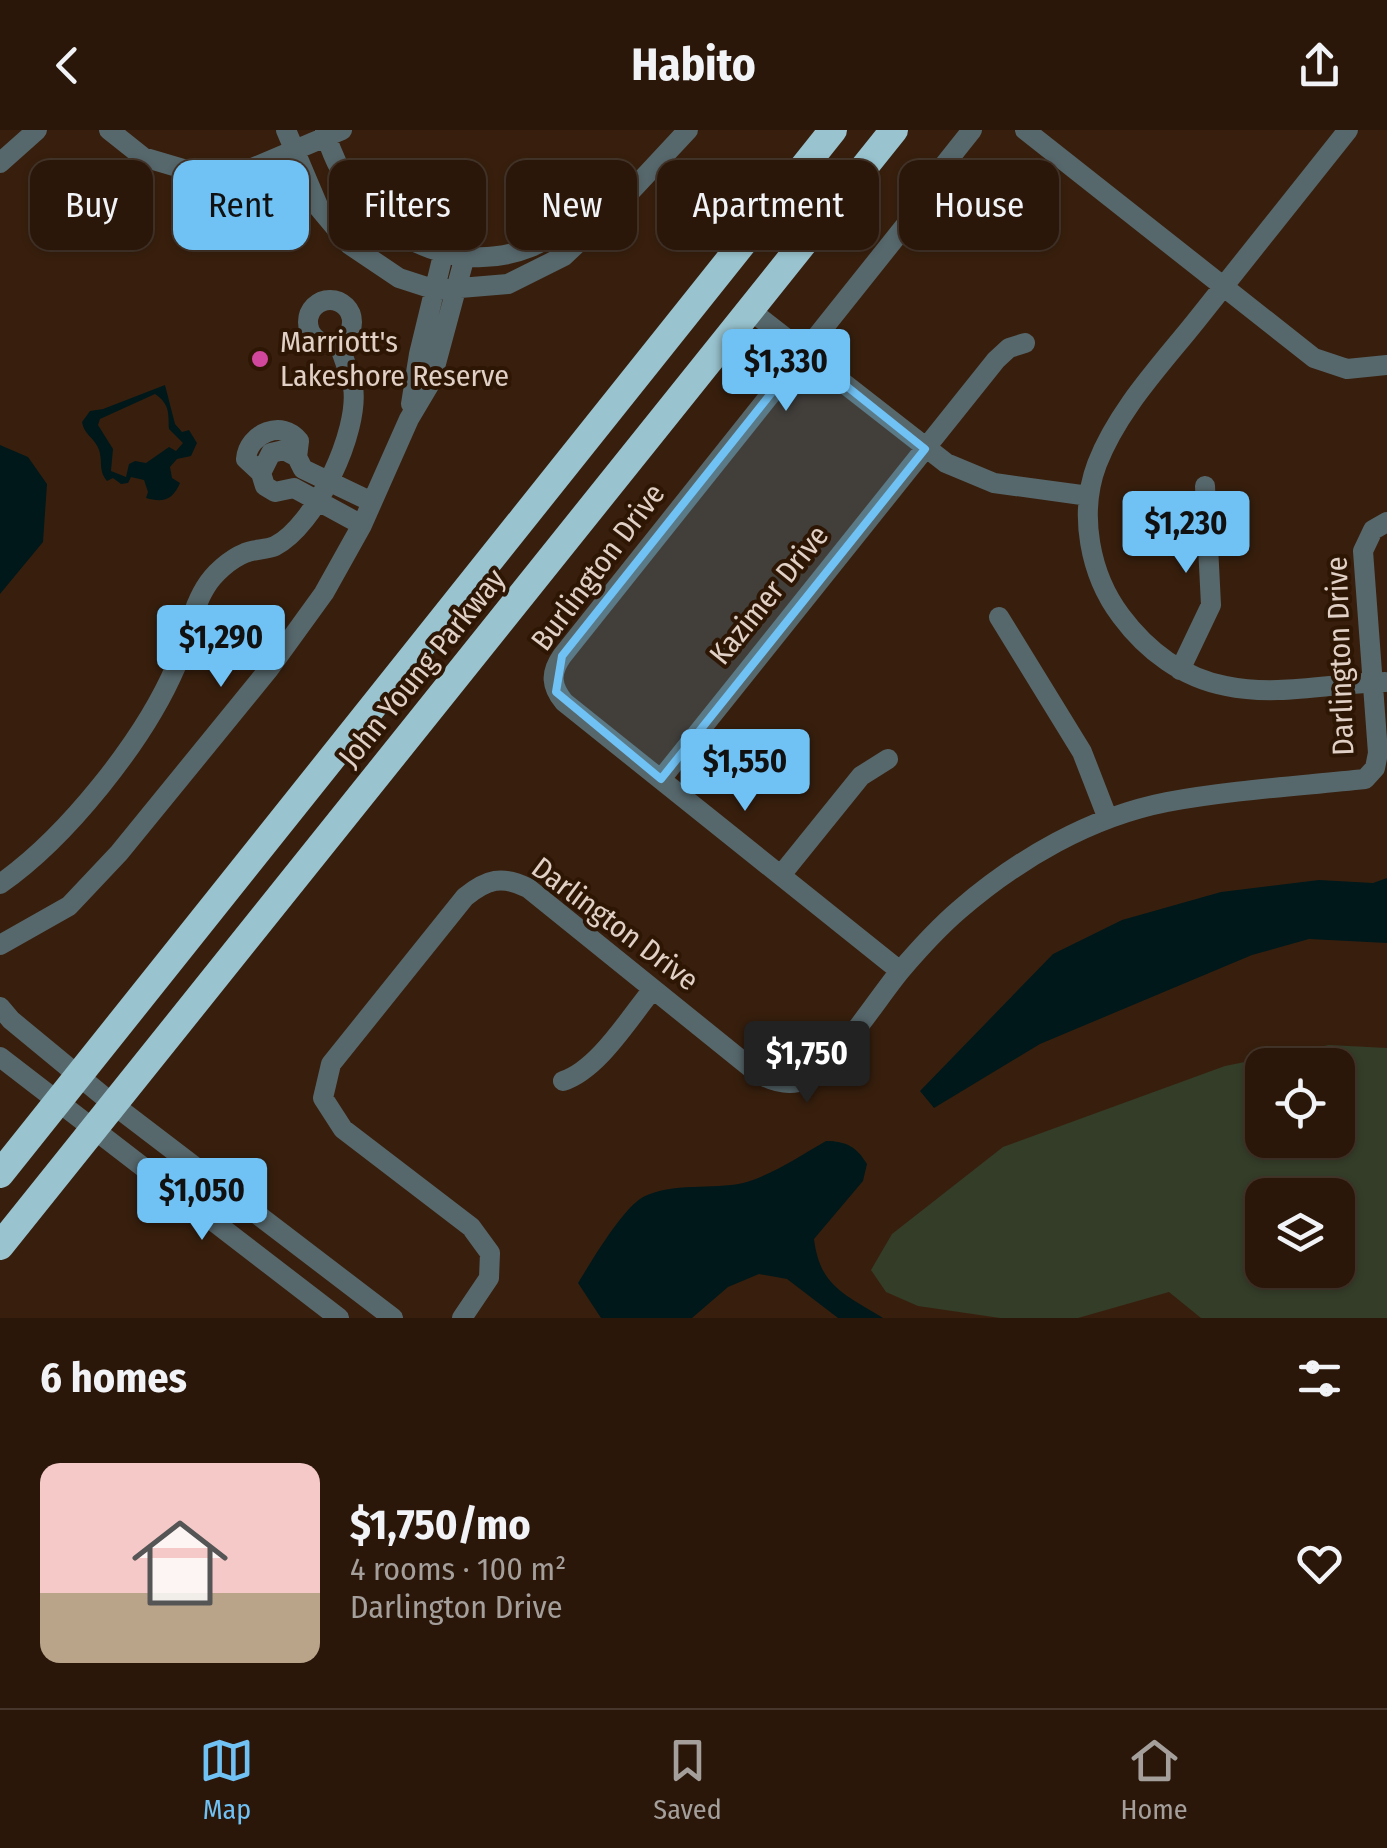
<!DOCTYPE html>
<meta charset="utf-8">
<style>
:root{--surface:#2a170a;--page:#362418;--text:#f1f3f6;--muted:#a59f9c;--line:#46362b;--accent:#70c1f4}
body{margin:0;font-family:"Fira Sans Condensed",sans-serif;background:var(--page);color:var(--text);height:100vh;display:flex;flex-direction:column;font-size:38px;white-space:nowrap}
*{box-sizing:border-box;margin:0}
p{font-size:32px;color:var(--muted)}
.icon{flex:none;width:55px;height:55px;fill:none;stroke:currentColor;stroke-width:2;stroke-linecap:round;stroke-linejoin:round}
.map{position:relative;height:1188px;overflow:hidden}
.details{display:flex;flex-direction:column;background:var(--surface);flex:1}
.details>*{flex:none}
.top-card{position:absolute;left:30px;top:30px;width:1328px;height:90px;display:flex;gap:20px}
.controls{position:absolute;left:1245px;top:918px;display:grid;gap:20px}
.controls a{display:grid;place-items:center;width:110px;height:110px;border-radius:20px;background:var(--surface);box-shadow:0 2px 8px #0004,0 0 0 2px var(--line);font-size:50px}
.price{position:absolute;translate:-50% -85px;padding:0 22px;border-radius:10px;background:var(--accent);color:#111;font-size:32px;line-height:65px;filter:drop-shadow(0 2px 5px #0008)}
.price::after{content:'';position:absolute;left:50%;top:60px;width:30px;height:22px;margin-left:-15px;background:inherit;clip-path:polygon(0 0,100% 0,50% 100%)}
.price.active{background:#222;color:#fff}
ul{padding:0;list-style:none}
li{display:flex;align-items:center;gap:30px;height:250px;padding:0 40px}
li span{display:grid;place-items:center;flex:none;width:280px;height:200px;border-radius:20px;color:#555}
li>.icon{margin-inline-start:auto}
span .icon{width:120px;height:120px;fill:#fffc;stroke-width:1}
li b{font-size:42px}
h2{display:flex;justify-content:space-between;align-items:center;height:120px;padding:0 40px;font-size:42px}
.tag{padding:0 35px;border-radius:20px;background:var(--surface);box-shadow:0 2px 8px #0004,0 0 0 2px var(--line);font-size:35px;line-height:90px}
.tag.active{background:var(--accent);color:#111}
header{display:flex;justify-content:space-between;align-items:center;height:130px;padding:0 40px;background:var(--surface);font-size:45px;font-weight:700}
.tabs{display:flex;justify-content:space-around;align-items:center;height:140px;border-top:2px solid var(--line);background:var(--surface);font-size:28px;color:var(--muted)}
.tabs a{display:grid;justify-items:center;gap:5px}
.tabs .active{color:var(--accent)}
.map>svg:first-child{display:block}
.green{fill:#343d28;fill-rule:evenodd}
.water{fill:#01181a;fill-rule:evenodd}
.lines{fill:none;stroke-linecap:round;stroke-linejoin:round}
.minor{stroke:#57686c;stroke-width:20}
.highway{stroke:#98c3cf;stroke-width:28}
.marked{fill:#70c1f4;fill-opacity:0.2;stroke:#70c1f4;stroke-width:8;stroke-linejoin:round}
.hotel-dot{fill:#d1479c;stroke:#2e1604;stroke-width:4}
.labels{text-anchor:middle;stroke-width:8;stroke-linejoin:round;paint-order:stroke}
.poi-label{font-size:30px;fill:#e1d0c5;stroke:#2e1604;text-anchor:start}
.street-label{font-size:30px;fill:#e1d0c5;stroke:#2e1604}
</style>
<header><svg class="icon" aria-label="back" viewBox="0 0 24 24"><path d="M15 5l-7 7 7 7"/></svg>Habito<svg class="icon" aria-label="share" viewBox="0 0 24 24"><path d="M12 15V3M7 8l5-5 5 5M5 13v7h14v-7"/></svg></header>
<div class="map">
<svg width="1387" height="1188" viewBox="0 0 1387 1188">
<rect width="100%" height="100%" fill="#381f0d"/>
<path class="green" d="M1329,915L1387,918V1188H1201L1169,1162L1078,1188H1000L918,1176L886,1162L871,1140L892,1104L1003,1017L1225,936ZM1262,935H1338V1010H1262ZM1262,1065H1338V1140H1262Z"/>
<path class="water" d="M165,255L175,294L182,302L189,300L197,313L191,326L177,329L170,337L172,348L180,353C173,370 163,373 146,368L148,362L144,350L131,347L128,353L121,354L113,348L107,351C98,340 103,333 99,320C95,308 84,305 82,292L90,281L103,279ZM155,264C171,275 168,285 169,299L183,313L176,321L169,317L146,333L135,331L129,334L126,347L111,341L113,319L98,295L100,289Z
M0,315L28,327L47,354L43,412L0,464Z
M1387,748V813L1309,809L1252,825L1040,914L934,978L920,961L1053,824L1122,790L1221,762L1319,750L1373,753Z
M826,1011C846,1011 857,1017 867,1034L863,1051L814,1109C820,1157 845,1164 883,1188H838L787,1149L759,1144L728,1157L692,1188H601L578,1153C591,1132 622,1079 643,1067C672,1052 712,1060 743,1053C772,1045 800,1026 826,1011Z"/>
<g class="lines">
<path class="minor" d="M109,0L143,27L187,40L243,42L342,0
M286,0L319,78L350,115L399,148L436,160L508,154L564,126L619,74L688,0
M325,0C347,89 442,153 531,117C560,105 589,81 616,65
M1025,0L1314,228L1347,239L1387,235
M1348,0C1297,64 1247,127 1196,191C1160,236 1118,280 1097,334C1078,384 1090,445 1121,486C1147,521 1183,548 1226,556C1278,567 1332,553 1385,552
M0,33L37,0
M308 192a22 22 0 1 1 44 0a22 22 0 1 1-44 0Z
M750,180L946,333L994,353L1089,366
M411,274L419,224L443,125
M261,343L271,323L284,320L297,327
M362,395L294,358L275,362L265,356L261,343L246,329C248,303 283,289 299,311L297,327L303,339L372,372
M999,487L1082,622L1108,689
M1180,540L1211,475L1205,356
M661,649L996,230L1009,218L1025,213
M781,745L861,646L888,629
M0,754C66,708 144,611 176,536C186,511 191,481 205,458C213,444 230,429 245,423C254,419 266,420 275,416C315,396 360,301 353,257C350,243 343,228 339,214
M0,815L69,776L119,723L269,539L324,463L362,395L409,289L431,252L465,126
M900,841L564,572C551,556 550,543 562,526L908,92L937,44L972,0
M0,877L11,890L114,975L393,1188
M0,927L339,1188
M563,951C598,940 630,887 653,859
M462,1188L489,1148L490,1123L471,1097L343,999L323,968L331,934L465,767C487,749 502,745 528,758L756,942C772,952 788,957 806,950C834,938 879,866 901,840C919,819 938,798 959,780C1018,729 1090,687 1167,672C1232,660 1300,656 1365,649L1375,638L1378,623L1363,421L1373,400L1387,392"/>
<path class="highway" d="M0,1044L833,0
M0,1116L894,0"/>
</g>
<path class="marked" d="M804,222L925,319L661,649L556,562L562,526Z"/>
<circle class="hotel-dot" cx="260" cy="229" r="10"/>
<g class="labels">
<g class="poi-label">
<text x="280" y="222">Marriott's<tspan x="280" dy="34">Lakeshore Reserve</tspan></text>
</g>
<g class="street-label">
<text transform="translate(598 437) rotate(-53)" y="10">Burlington Drive</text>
<text transform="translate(769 465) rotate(-51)" y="10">Kazimer Drive</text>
<text transform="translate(1340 526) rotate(-92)" y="10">Darlington Drive</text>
<text transform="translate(422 538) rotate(-51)" y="10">John Young Parkway</text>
<text transform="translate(615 794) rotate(37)" y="10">Darlington Drive</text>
</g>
</g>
</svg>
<div class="controls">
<a><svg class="icon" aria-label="locate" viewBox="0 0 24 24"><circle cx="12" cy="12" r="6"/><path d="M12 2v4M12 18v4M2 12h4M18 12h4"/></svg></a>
<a><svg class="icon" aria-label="layers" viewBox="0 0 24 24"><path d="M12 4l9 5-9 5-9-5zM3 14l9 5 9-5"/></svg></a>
</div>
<b class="price" style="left:786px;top:284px">$1,330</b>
<b class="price" style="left:1186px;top:446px">$1,230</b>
<b class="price" style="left:221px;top:560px">$1,290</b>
<b class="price" style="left:745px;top:684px">$1,550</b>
<b class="price active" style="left:807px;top:976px">$1,750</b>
<b class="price" style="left:202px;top:1113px">$1,050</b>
<div class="top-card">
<a class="tag">Buy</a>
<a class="tag active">Rent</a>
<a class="tag">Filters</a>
<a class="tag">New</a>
<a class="tag">Apartment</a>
<a class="tag">House</a>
</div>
</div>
<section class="details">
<h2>6 homes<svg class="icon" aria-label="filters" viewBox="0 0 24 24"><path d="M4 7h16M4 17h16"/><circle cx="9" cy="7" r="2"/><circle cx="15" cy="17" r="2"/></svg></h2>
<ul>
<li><span style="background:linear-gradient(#f6c9c9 65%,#b9a48a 0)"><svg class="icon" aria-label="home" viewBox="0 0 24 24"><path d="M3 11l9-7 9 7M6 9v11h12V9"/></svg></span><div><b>$1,750/mo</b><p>4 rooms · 100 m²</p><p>Darlington Drive</p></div><svg class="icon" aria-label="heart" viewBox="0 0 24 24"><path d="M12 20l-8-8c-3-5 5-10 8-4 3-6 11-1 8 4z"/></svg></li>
</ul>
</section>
<nav class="tabs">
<a class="active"><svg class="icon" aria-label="map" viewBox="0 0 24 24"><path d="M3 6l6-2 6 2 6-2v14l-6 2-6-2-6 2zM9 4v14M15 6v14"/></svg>Map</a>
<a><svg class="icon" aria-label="saved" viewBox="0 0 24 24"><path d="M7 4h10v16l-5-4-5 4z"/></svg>Saved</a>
<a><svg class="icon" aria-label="home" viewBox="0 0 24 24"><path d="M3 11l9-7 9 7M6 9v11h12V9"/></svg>Home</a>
</nav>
